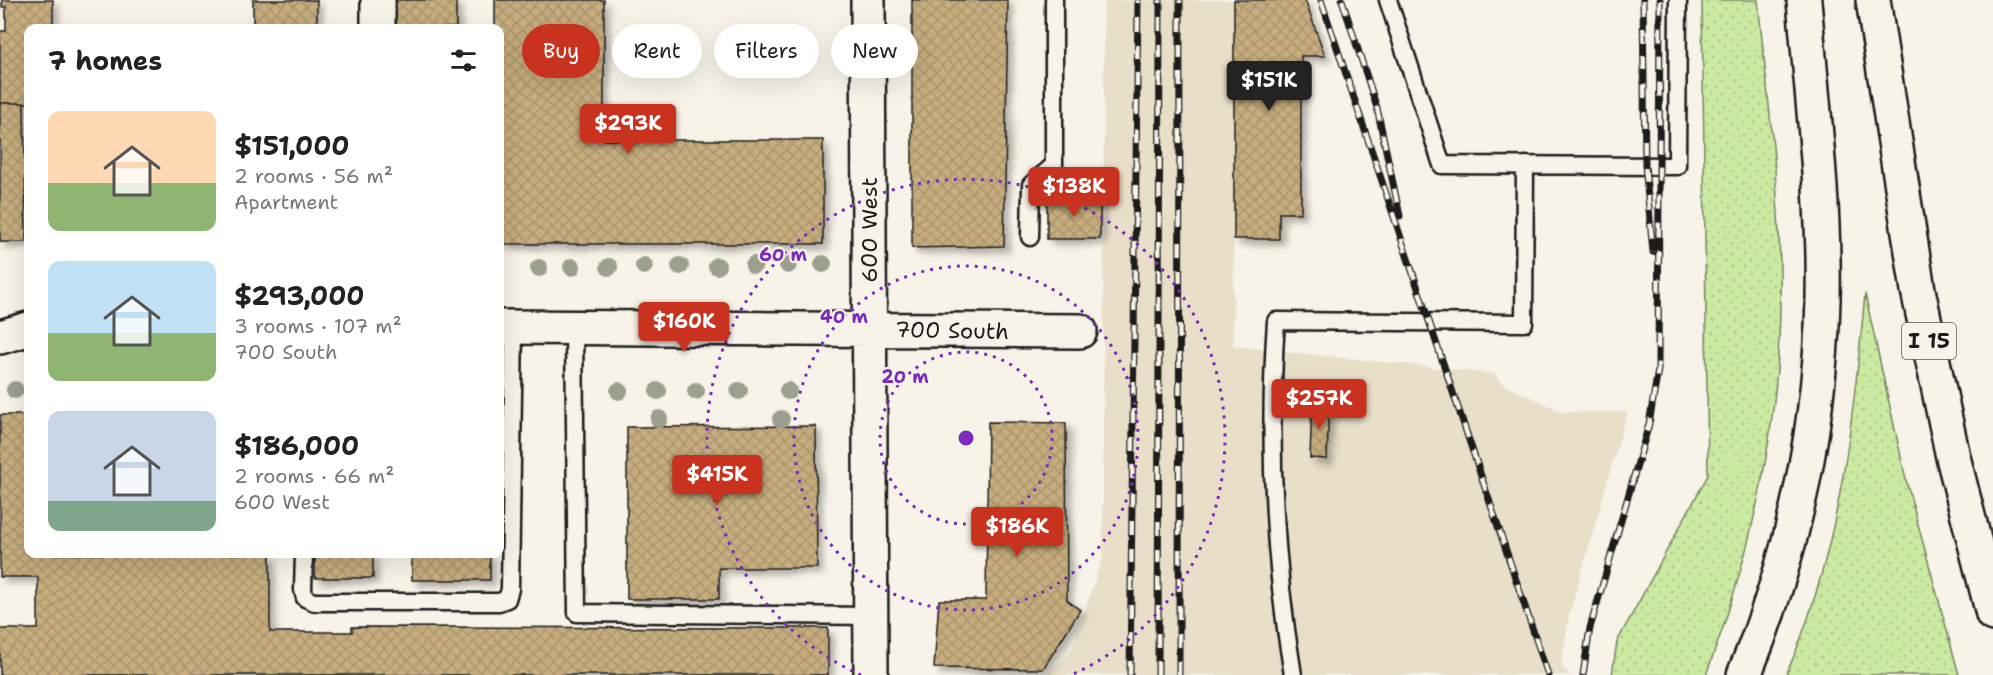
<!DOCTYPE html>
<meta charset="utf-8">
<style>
:root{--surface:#fff;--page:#f6f6f6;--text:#222;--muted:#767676;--accent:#c8321e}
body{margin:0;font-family:"Shantell Sans",sans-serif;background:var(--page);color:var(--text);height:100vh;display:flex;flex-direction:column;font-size:22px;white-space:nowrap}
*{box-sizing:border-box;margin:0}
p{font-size:20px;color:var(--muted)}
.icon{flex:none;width:33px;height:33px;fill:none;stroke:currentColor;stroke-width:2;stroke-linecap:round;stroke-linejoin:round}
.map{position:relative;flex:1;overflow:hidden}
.panel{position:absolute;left:24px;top:24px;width:480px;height:534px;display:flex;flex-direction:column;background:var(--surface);border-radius:12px;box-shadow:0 6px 24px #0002}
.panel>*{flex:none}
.banner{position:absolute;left:522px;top:24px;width:570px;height:54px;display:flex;gap:12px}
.price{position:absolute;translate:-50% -51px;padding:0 14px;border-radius:6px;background:var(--accent);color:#fff;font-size:20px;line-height:39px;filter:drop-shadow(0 2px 3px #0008)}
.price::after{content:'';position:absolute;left:50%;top:36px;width:18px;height:14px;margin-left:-9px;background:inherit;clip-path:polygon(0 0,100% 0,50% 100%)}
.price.active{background:#222;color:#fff}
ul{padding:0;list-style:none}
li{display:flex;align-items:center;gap:18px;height:150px;padding:0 24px}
li span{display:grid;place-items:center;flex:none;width:168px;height:120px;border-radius:12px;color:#555}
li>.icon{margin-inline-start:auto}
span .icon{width:72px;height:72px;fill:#fffc;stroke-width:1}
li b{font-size:26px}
h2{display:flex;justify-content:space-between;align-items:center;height:72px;padding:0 24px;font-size:26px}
.chip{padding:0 21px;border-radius:27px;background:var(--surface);box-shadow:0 6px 24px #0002;font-size:21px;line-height:54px}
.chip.active{background:var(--accent);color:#fff}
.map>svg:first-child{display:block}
.built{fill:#e9dec8}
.grass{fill:url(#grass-dots);stroke:#74835e;stroke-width:1.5}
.building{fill:url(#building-cross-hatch);stroke:#1c1c1c;stroke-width:1.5;filter:url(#shadow)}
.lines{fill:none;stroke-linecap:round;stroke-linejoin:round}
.lane-casing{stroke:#1c1c1c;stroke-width:21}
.street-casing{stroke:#1c1c1c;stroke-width:38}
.highway-casing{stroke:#1c1c1c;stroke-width:38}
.lane{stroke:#f7f3e8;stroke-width:16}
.street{stroke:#f7f3e8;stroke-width:33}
.highway{stroke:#f7f3e8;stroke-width:33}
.rail-casing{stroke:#1c1c1c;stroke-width:7}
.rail{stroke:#f7f3e8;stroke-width:4.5;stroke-dasharray:14;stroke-linecap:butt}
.tree{fill:#9c9f8e}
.ring{fill:none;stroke:#7b2cbf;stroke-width:3;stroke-dasharray:3 6}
.labels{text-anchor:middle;stroke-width:4.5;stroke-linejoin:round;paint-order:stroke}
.shield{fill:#f7f3e8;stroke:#5e5c59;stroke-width:1.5}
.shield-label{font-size:21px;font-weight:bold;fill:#1c1c1c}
.street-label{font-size:22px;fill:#1c1c1c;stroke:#f7f3e8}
.centre{fill:#7b2cbf;stroke:#f7f3e8;stroke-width:3}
.ring-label{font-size:18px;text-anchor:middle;font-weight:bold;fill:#7b2cbf;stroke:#f7f3e8;stroke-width:4.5;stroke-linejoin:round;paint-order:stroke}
</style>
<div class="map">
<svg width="1993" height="675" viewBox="0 0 1993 675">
<defs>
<pattern id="grass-dots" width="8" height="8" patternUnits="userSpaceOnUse" patternTransform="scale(1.5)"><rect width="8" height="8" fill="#cbeaa1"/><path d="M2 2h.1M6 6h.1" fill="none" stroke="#aec88a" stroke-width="1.8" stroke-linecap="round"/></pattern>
<pattern id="building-cross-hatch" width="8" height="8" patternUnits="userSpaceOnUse" patternTransform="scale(1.5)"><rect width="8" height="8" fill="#c7ad7e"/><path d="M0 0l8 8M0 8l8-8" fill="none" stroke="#aa946c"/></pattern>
<filter id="shadow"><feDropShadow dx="5.5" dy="5.5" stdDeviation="3" flood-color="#0004"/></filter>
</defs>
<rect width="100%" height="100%" fill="#f7f3e8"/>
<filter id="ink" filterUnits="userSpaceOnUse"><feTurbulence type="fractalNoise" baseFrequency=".0167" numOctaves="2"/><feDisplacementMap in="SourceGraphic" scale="12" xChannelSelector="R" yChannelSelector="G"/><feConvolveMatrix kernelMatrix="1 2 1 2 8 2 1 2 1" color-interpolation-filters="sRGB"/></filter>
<g filter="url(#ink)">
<path class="built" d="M1104,0H1236L1233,346L1495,374L1501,383L1562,412H1627L1569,616L1561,666L1571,675H1046L1071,651L1103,556Z"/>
<path class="grass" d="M1702,0H1758C1767,90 1779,181 1780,271C1783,410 1755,546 1706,675H1612L1617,642L1708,475Z
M1865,294L1907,484L1959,675H1786C1839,555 1853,423 1865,294Z"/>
<path class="building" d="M2,0H53V28H28V103H0V31H6V7H2Z
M253,0H317V28H253Z
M389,0H456V28H389Z
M495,0H604V140H823V244H500V28H495Z
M912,0H1008L1004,246L912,248Z
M1234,0H1305L1325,56H1301V213H1279V239H1234Z
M0,103H24L26,242H0Z
M1047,197H1100V239H1047Z
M1312,401L1329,402L1327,459L1310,458Z
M0,415H28V554H270V632H352V627L828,628V675H0V629H38V577H0Z
M988,422L1066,423L1067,600L1080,610L1043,669L934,668L939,600H986Z
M816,426L817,568H719V599H627V427Z
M315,554H373V578H315Z
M412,554H490V580H412Z"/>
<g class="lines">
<defs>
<path id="lane" d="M1388,0L1442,165L1677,166L1678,0
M1030,237L1031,185L1054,165V0
M574,327L577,613L870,616
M304,554L303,590L305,598L314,602H499L507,599L510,589L514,327
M1293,675C1273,557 1268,440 1276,321L1524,323L1525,165"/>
<path id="street" d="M378,0V28
M868,0L871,675
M500,327L1080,331
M0,337L28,329"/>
<path id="highway" d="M1873,0L1918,290L1953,457L1993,614
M1744,675C1793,556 1820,428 1823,299C1825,200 1812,99 1804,0"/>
</defs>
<use href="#lane" class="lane-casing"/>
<use href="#street" class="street-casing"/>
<use href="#highway" class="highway-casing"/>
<use href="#lane" class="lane"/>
<use href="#street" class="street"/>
<use href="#highway" class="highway"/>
<defs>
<path id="rail" d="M1321,0L1548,675
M1342,0L1377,108L1400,216
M1643,0L1645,165L1653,252
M1130,675L1138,0
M1158,675L1160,0
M1179,675L1180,0
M1583,675L1590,628L1649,424L1658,370L1660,0"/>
</defs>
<use href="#rail" class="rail-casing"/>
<use href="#rail" class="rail"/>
</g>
<g class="tree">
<circle cx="823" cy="264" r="9"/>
<circle cx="754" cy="265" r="9"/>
<circle cx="788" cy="265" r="9"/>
<circle cx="644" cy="266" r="9"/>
<circle cx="680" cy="266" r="9"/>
<circle cx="717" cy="266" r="9"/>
<circle cx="572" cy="267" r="9"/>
<circle cx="609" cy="267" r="9"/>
<circle cx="539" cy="268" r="9"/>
<circle cx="15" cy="390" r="9"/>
<circle cx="619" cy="391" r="9"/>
<circle cx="658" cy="391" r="9"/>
<circle cx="696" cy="391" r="9"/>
<circle cx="739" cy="391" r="9"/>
<circle cx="788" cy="391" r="9"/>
<circle cx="659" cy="419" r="9"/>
<circle cx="781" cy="419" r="9"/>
</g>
</g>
<g class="ring">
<circle cx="966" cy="438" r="86"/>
<circle cx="966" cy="438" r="172"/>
<path d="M861 675A259 259 0 1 1 1071 675"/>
</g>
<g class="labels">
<rect class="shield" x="1902" y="323" width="54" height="36" rx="4.5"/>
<g class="shield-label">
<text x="1929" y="348">I 15</text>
</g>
<g class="street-label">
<text transform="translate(869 230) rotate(-90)" y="8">600 West</text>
<text transform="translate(952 330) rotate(1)" y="8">700 South</text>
</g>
</g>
<circle cx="966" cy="438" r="9" class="centre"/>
<g class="ring-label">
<text x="783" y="261">60 m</text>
<text x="844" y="323">40 m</text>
<text x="905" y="383">20 m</text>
</g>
</svg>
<b class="price active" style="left:1269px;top:112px">$151K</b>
<b class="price" style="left:628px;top:155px">$293K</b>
<b class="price" style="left:1074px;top:218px">$138K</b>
<b class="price" style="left:684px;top:353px">$160K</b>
<b class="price" style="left:1319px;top:430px">$257K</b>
<b class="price" style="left:717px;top:506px">$415K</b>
<b class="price" style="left:1017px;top:558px">$186K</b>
<div class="banner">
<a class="chip active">Buy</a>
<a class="chip">Rent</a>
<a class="chip">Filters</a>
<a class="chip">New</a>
</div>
<section class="panel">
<h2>7 homes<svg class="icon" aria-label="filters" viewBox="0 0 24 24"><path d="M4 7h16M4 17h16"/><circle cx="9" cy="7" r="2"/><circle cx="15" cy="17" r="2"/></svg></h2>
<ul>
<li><span style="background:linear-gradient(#ffd9b3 60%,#8fb573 0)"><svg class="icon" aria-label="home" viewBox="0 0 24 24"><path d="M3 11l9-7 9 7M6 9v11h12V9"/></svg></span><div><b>$151,000</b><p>2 rooms · 56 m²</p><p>Apartment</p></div></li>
<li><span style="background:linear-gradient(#bfe0f5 60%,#8fb573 0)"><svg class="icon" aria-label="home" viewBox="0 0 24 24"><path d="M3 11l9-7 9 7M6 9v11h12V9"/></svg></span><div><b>$293,000</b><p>3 rooms · 107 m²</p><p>700 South</p></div></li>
<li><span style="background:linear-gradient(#c9d6e8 75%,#7fa58c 0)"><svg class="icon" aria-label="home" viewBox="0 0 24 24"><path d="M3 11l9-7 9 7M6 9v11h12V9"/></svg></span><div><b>$186,000</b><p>2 rooms · 66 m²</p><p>600 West</p></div></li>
</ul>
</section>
</div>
